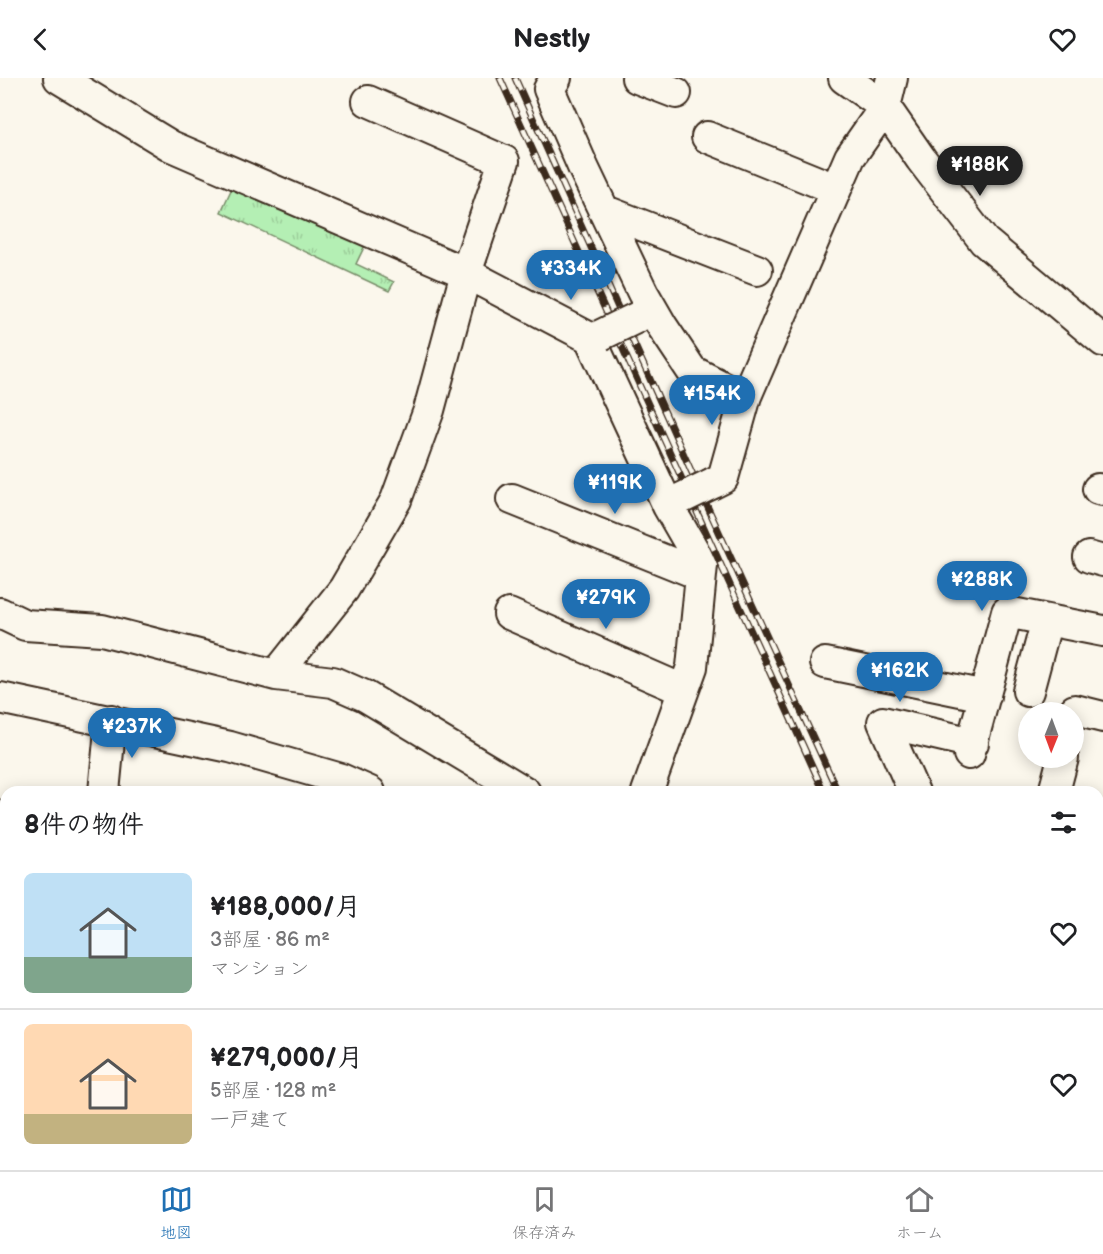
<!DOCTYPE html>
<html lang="ja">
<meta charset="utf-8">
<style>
:root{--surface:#fff;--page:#f2f2f2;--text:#202124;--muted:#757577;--line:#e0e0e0;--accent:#1f6fb2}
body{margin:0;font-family:"Balsamiq Sans","Klee One",sans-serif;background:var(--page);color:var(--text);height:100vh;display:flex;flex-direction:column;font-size:22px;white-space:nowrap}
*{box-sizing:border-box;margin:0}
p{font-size:20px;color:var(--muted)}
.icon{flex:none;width:33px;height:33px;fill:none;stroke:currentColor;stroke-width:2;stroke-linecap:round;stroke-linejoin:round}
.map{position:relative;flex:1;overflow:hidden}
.sheet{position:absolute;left:0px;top:708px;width:1104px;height:384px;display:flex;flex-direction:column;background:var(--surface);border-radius:18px 18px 0 0;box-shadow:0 3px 15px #0003}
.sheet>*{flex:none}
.needle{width:39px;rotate:181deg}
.buttons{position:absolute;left:1018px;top:624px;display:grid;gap:12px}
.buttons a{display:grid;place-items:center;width:66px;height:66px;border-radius:50%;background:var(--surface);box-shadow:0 3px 15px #0003;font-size:30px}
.price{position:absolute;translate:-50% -51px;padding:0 14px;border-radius:21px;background:var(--accent);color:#fff;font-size:20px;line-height:39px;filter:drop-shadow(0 2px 3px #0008)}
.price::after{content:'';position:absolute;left:50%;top:36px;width:18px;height:14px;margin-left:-9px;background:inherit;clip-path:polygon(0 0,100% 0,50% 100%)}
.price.on{background:#222;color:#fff}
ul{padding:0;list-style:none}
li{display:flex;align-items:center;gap:18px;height:150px;padding:0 24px}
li+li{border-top:2px solid var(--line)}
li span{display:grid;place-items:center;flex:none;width:168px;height:120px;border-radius:9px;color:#555}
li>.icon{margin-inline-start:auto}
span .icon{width:72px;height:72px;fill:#fffc;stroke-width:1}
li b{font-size:26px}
h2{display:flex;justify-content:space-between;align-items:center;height:72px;padding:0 24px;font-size:26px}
header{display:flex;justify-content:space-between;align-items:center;height:78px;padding:0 24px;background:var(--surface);font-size:27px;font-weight:800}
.menu{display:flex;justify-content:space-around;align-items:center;height:84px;border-top:2px solid var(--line);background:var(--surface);font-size:16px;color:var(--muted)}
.menu a{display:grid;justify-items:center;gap:3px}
.menu .on{color:var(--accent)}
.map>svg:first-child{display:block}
.forest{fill:url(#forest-firs);stroke:#788c69;stroke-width:1.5}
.park{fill:url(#park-tufts);stroke:#788c69;stroke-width:1.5}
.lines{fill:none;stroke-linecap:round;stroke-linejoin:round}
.minor-casing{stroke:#3b2a1e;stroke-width:34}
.minor{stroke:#fbf7ec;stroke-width:30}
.rail-casing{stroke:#3b2a1e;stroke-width:7}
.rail{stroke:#fbf7ec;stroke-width:4.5;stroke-dasharray:14;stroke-linecap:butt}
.minor-bridge-casing{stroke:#3b2a1e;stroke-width:34;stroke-linecap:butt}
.minor-bridge{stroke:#fbf7ec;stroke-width:30}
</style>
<header><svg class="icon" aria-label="back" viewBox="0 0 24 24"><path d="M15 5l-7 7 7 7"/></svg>Nestly<svg class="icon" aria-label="heart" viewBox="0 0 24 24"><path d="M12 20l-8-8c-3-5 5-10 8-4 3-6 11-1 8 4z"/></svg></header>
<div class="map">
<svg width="1103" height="1092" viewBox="0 0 1103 1092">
<defs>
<pattern id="forest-firs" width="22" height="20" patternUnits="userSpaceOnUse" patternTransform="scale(1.5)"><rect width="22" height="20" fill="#b4efb4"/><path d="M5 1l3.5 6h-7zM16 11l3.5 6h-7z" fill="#9ccd9a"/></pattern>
<pattern id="park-tufts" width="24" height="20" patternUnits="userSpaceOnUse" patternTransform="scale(1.5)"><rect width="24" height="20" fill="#b4efb4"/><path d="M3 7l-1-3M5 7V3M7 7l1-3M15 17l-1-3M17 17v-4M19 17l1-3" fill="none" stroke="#9ccd9a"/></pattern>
</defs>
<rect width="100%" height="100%" fill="#fbf7ec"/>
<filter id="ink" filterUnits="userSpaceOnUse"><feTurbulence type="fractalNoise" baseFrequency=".0167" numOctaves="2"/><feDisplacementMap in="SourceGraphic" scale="12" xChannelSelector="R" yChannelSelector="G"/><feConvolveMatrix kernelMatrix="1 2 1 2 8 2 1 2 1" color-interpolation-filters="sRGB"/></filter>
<g filter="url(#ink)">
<path class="forest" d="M6,757V844L0,843V759Z
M429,1086H702L713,1092H442Z"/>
<path class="park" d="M242,107L366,165L356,186L394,204L389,213L221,134L231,112Z"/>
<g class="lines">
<defs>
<path id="minor" d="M59,0L171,68L466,195L590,260L668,428L702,487L692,589L647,714
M556,0L549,11L583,89L643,215L662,248L692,293L731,313L746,318L850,79L885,29L892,0
M637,0L676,15
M844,0L885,29L921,81L984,163L1103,263
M707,59L835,111
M603,132L757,192
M713,405L723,400L746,318
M1098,411L1103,412
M512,421L701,497
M1089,479L1103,483
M0,535L25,547L102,552L276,597L333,604L365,618L525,714
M509,536L683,612
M825,585L985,618
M276,597L344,511L396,422L429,332L466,195L504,83L368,23
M1028,613L1047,542
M0,620L230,669L341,701L370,714
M1074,635L1075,632L1103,639
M969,676L1007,534L1103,553
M104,714L111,642
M914,714L883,644L973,665
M1054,714L1063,680
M0,738L6,737
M1098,950L1103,954
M748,1086L761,1092
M1098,1086L1103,1092
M805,1092L808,1086
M874,1092L878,1086"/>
</defs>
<use href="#minor" class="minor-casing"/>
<use href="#minor" class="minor"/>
<defs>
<path id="rail" d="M500,0L824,714
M515,0L693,397L838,714
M993,1086L996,1092
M1008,1086L1011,1092"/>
</defs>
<use href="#rail" class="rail-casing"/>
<use href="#rail" class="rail"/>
<defs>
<path id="minor-bridge" d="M601,257L638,239
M682,420L713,405"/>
</defs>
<use href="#minor-bridge" class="minor-bridge-casing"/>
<use href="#minor-bridge" class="minor-bridge"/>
</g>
</g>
</svg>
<div class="buttons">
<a><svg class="needle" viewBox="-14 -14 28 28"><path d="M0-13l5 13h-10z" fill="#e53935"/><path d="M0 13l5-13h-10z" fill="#757577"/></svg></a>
</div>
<b class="price on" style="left:980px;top:119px">¥188K</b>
<b class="price" style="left:571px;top:223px">¥334K</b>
<b class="price" style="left:712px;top:348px">¥154K</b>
<b class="price" style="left:615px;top:437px">¥119K</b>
<b class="price" style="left:982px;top:534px">¥288K</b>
<b class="price" style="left:606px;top:552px">¥279K</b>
<b class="price" style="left:900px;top:625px">¥162K</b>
<b class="price" style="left:132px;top:681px">¥237K</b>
<section class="sheet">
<h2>8件の物件<svg class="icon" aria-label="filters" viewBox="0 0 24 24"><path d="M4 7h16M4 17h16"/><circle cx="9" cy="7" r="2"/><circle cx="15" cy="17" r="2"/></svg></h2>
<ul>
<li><span style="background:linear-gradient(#bfe0f5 70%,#7fa58c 0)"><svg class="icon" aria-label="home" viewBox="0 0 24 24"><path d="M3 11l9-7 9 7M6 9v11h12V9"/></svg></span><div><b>¥188,000/月</b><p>3部屋 · 86 m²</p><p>マンション</p></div><svg class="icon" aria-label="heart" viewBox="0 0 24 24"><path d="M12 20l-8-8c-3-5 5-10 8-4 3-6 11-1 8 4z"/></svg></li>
<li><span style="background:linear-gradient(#ffd9b3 75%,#c2b280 0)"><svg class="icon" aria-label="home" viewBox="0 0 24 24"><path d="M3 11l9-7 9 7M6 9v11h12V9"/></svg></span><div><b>¥279,000/月</b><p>5部屋 · 128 m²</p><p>一戸建て</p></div><svg class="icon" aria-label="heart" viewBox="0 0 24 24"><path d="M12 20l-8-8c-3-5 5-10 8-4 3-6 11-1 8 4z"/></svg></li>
</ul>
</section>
</div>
<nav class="menu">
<a class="on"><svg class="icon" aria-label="map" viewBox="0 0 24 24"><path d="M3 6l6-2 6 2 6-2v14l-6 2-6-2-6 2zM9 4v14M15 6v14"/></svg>地図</a>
<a><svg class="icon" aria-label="saved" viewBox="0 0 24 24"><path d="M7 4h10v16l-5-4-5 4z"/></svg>保存済み</a>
<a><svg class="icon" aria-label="home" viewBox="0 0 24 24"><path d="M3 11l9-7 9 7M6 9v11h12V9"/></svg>ホーム</a>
</nav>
